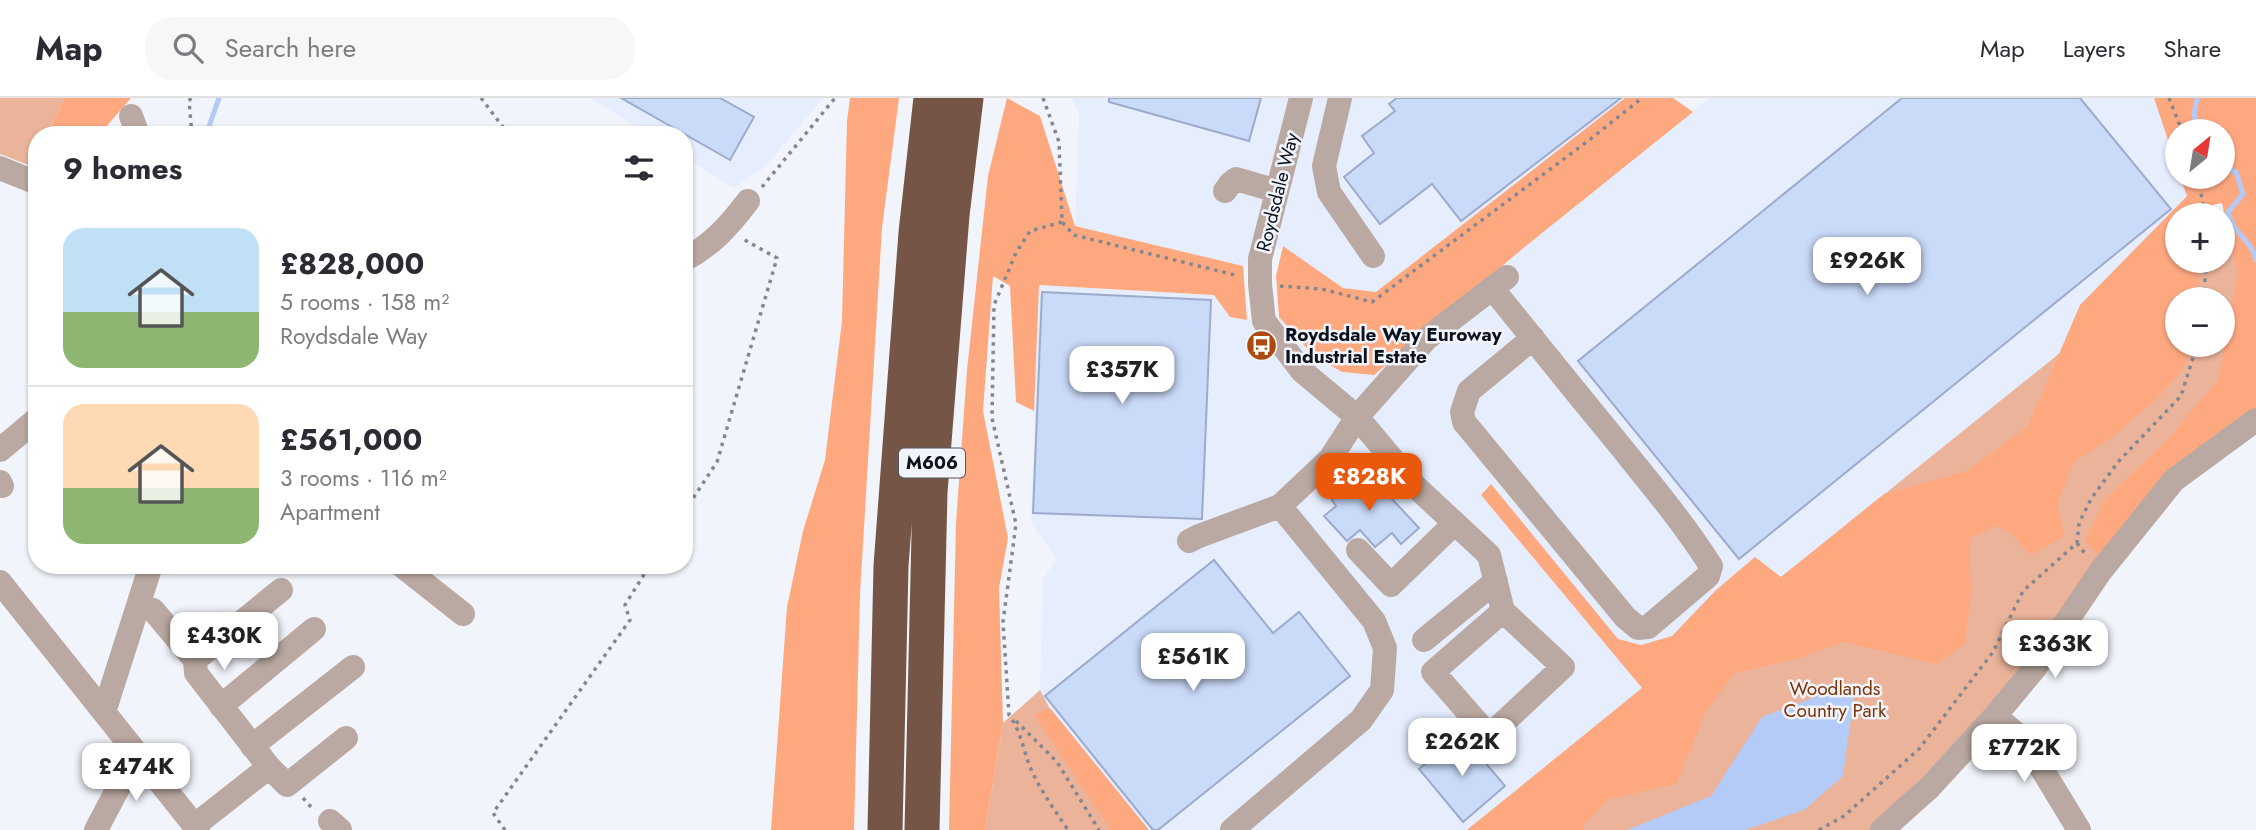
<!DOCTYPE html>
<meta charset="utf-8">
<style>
:root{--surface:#fff;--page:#f7f7f7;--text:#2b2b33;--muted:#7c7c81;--line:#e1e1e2;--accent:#ea580c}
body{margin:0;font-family:Jost,sans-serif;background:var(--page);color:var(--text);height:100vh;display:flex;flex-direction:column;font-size:26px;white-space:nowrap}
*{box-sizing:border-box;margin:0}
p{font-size:23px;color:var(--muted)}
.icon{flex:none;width:38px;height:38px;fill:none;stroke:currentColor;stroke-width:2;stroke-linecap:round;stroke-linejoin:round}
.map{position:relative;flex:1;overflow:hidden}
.details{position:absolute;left:28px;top:28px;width:665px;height:448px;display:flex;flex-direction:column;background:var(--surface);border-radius:28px;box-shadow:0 2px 5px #0004}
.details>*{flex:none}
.needle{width:46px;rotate:30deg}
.buttons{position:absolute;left:2165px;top:21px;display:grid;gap:14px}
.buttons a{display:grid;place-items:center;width:70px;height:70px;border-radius:50%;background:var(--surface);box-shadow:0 2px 5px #0004;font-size:35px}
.price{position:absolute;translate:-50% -60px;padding:0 16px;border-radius:14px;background:#fff;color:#222;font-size:23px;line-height:46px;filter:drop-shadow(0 2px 4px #0008)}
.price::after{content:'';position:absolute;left:50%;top:42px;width:21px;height:16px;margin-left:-10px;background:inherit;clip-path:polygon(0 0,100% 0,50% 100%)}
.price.on{background:var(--accent);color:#fff}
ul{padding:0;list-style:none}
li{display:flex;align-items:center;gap:21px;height:175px;padding:0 35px}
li+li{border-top:2px solid var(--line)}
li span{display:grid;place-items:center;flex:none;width:196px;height:140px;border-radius:21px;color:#555}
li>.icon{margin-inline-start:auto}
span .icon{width:84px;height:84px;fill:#fffc;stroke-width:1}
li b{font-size:30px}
h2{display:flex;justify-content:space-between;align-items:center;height:84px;padding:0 35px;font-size:30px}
header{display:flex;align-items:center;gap:42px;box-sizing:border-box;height:98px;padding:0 35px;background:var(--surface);border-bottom:2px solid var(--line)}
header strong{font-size:33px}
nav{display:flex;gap:38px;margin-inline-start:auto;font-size:24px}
.search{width:490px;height:63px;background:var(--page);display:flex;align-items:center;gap:18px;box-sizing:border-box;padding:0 24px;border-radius:28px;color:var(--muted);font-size:26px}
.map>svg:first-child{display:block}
.built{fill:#e6eefe}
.green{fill:#ebb39a;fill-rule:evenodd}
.forest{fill:#fea880}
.water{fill:#b4cbf8}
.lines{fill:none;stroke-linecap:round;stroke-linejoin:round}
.stream{stroke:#b4cbf8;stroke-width:5}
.building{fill:#cadaf9;stroke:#9cabcb;stroke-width:2}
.path{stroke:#838790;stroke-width:3.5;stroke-dasharray:3.5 5;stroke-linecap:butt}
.minor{stroke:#baa9a2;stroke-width:24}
.highway{stroke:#745546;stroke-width:35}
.labels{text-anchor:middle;stroke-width:5;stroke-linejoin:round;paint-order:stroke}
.shield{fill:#f1f4fb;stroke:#515660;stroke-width:2}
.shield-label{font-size:18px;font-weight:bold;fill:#0d131e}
.street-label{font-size:19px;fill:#0d131e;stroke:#f1f4fb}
.poi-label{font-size:19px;font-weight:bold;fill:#0d131e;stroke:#f1f4fb;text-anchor:start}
.park-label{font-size:19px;fill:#7d3303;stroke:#f1f4fb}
</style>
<header>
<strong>Map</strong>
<div class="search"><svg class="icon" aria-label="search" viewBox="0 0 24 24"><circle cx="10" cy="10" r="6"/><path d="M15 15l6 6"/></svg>Search here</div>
<nav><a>Map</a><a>Layers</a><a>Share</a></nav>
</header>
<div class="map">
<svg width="2256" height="732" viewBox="0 0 2256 732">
<rect width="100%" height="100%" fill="#f1f4fb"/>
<path class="built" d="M590,0H823L765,69L734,90L684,59V37H649Z
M1071,0H1625L1376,194L1343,190L1283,148L1243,168L1075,128L1079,14Z
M1710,0H2154L2177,69V79H2180L2187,98L2177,117L2168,168L1467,732H1114L1040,592L1043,481L1057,461L1031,425L1038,187L1215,197L1230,219L1247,222L1279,219L1313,257L1342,274L1374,277L1521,152Z"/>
<path class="green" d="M0,0H64L47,37H37V57L31,68L0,56Z
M2187,98L2232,119L2256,322L2174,382L2071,516L1882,732H1467L2168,168L2177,163H2222V117H2182ZM2177,201H2222V247H2177Z
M1040,592L1114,732H985L1003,625Z"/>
<path class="forest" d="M64,0H131L99,37H47Z
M850,0H899L882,130L860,496L854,732H771L787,509L803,433L825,362L842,223L847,23Z
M1007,0L1040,18L1075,128L1243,168L1247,222L1230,219L1214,197L1039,187L1034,313L1016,304L1010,188L993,178L983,313L1008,440L999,490L1003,625L985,732H949L956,425L967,272L988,78Z
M1625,0H1673L1693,14L1521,152L1374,277L1342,274L1313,257L1279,219L1276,178L1283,148L1343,190L1376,194Z
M2154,0H2256V311L2102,460L2085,443L2104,402L2169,340L2218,282L2238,175L2222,105L2199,110L2198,117H2177V163H2198L2199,201H2177V247H2191L2187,265L2159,299L2112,339L2074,364L2057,406L2064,438L2031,457L2008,433L1994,428L1969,441L1971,494L1965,545L1937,566L1843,544L1800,560L1735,575L1706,613L1676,686L1609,701L1583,728L1584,732H1467L1642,590L1481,397L1491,386L1618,541L1641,547L1672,538L1716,492L1755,459L1781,479L1884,396L1967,373L2028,328L2080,207L2187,98L2180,79H2222V33H2177V69Z
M1050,610L1149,732H1111L1034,617Z"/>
<path class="water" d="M1856,584L1843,678L1804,712L1745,732H1627L1711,698L1762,619Z"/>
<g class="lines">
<path class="stream" d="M2197,33L2194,16L2197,0
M206,37L219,0
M2222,68L2236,74L2243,96L2228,114C2233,136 2251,141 2256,162"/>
</g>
<path class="building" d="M621,0H720L754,19L730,62Z
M1109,0H1261L1249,43L1109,4Z
M1397,0H1621L1461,123L1432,86L1380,126L1344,79L1374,55L1362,38L1395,13L1389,6Z
M1902,0H2080L2171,111L1739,461L1578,263Z
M1042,194L1211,202L1202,421L1033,415Z
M1366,373L1419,430L1401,446L1392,435L1375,449L1360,432L1347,443L1324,418L1336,408L1332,402Z
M1214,462L1273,535L1299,514L1350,578L1158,732H1153L1045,598Z
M1461,636L1505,688L1463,724L1419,671Z"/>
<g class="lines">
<path class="path" d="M191,0L189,3L192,37
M481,0L509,37
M1043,0L1059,44L1062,124L1074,137L1239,178
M2169,0L2182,33
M2198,79L2205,117
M762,89L835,0
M1062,124L1030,133L1016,155L994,207L992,320L1016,426L1003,524L1009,617C1021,633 1023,651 1030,669C1040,692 1054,711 1068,732
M1280,188L1322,191L1372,204L1588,43L1642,0
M2204,201L2206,163
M684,414L717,364L777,160L743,141
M2077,445L2086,457
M1016,623L1057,664L1099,732
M303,700L311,709L316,710
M505,732L493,715L630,522L625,507L650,467
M1819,732L1844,718L1919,651L1993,554L2023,493L2077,445L2079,425L2091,401L2118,364L2181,298L2197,247"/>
<path class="minor" d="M1301,0L1260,161V186L1264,223L1302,273L1357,319L1415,388L1489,457L1503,513L1563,569L1489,638L1433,574L1503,513
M1340,0L1324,68L1329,94L1373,158
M131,18L138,37
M0,70L37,85
M1225,93L1230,86L1236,81L1277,93
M684,162C712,147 729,128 748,103
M1492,190C1534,242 1575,293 1617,344C1650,385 1683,424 1711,468L1708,478L1648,529L1638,530L1625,519L1464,324L1462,314L1469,293L1533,240
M0,352L37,321
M0,384L2,388
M1189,443L1199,438L1280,408L1330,361L1357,319L1426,241L1507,179
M1358,452L1391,487L1455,425
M401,467L463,516
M0,484L198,732
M139,507L153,512L195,562L196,575L269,669L287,687L346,640
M1424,542L1496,483
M195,562L281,492
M221,608L314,531
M104,614L151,467
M1995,618L2025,643L2079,732
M252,648L353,569
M330,723L340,732
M194,728L269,669
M96,732L136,656
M1232,732L1361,622L1382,592L1385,550L1374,523L1280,408
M1882,732L1930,689L1995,618L2035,570L2100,474L2174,382L2256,322"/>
<path class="highway" d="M885,732L891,468L916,135L931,0
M922,732L930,394L952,117L966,0"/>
</g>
<defs>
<symbol id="bus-disc" viewBox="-11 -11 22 22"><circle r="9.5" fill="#ad4b0e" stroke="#f1f4fb"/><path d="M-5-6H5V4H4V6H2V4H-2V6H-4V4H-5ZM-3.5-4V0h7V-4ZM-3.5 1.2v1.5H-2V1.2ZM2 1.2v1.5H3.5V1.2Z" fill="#fff"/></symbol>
</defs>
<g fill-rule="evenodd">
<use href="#bus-disc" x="1244" y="230" width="35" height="35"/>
</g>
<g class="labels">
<rect class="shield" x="899" y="350.5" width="66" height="29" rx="5"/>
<g class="shield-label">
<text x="932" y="371">M606</text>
</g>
<g class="street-label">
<text transform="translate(1277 94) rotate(-76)" y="7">Roydsdale Way</text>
</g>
<g class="poi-label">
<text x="1285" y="243">Roydsdale Way Euroway<tspan x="1285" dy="22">Industrial Estate</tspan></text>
</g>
<g class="park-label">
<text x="1835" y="597">Woodlands<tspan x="1835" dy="22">Country Park</tspan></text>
</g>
</g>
</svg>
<div class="buttons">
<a><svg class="needle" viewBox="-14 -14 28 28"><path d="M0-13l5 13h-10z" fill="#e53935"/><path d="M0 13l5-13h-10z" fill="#7c7c81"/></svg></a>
<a>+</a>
<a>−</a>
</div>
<b class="price" style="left:1867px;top:199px">£926K</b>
<b class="price" style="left:1122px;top:308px">£357K</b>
<b class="price on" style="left:1369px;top:415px">£828K</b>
<b class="price" style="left:224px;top:574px">£430K</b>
<b class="price" style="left:2055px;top:582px">£363K</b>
<b class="price" style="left:1193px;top:595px">£561K</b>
<b class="price" style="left:1462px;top:680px">£262K</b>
<b class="price" style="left:2024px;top:686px">£772K</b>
<b class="price" style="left:136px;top:705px">£474K</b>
<section class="details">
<h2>9 homes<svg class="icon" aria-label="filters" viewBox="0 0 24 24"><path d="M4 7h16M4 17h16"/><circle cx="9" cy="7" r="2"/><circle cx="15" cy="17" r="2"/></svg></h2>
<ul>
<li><span style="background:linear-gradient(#bfe0f5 60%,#8fb573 0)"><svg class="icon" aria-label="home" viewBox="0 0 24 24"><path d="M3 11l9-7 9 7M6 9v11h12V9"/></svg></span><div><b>£828,000</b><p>5 rooms · 158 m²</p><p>Roydsdale Way</p></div></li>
<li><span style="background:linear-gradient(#ffd9b3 60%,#8fb573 0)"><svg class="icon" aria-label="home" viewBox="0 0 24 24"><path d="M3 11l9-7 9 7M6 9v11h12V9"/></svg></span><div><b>£561,000</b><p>3 rooms · 116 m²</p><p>Apartment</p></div></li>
</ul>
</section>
</div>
